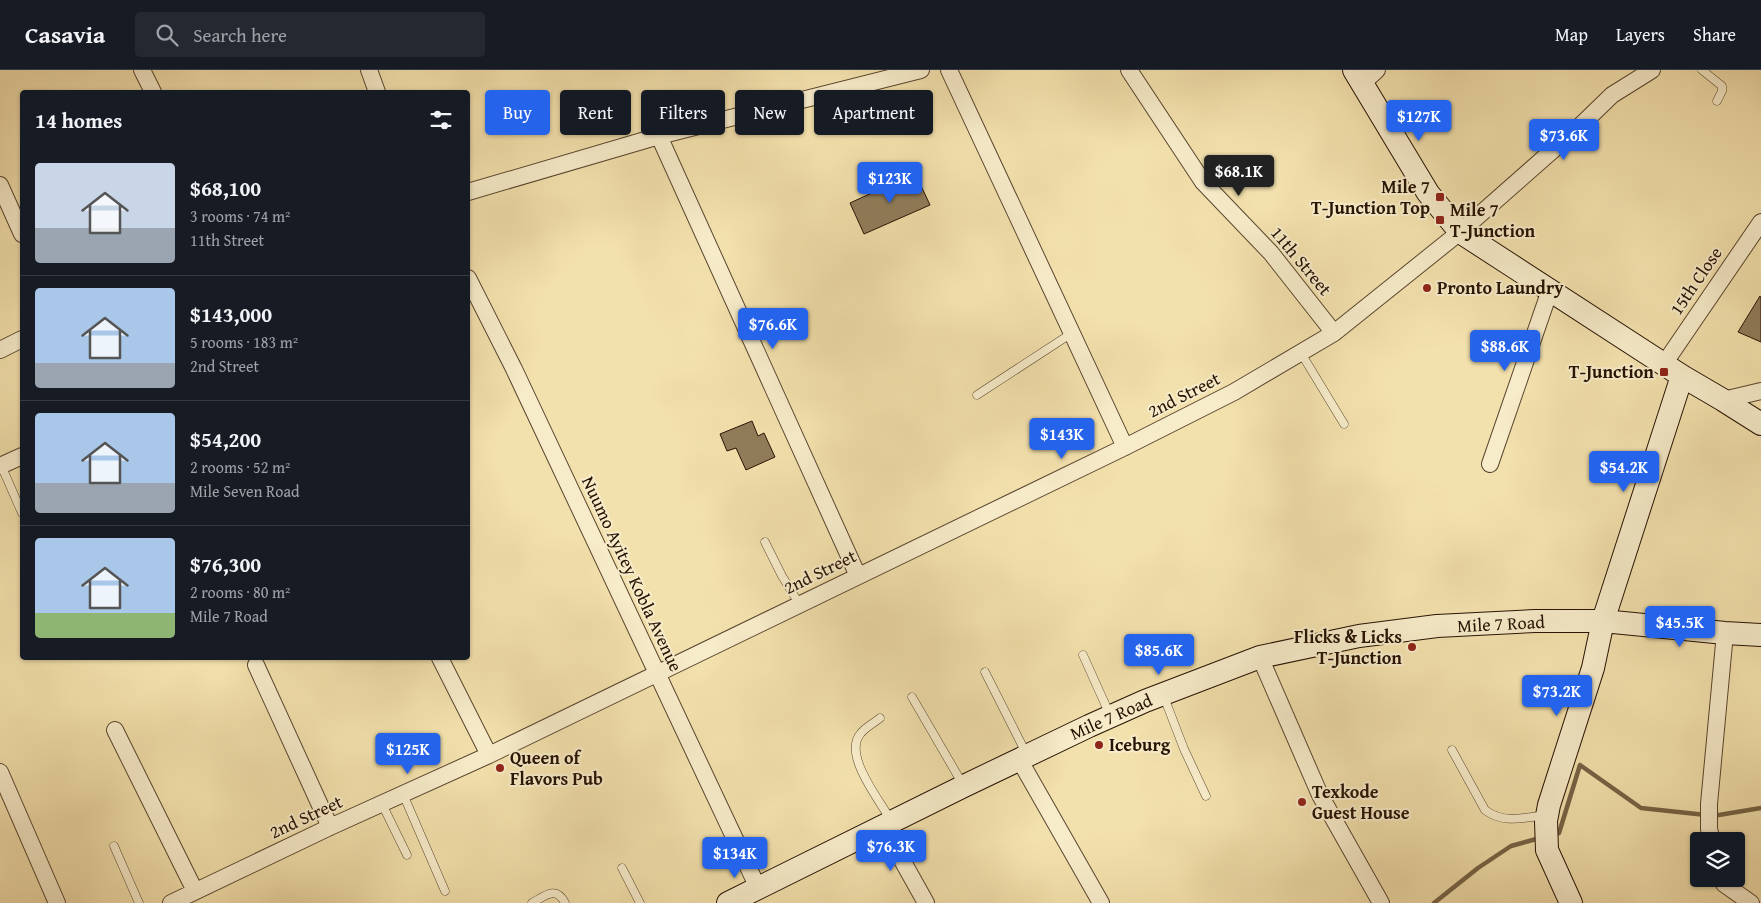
<!DOCTYPE html>
<meta charset="utf-8">
<style>
:root{--surface:#171b24;--page:#242831;--text:#f1f3f6;--muted:#9ea1a6;--line:#363941;--accent:#2563eb}
body{margin:0;font-family:"Gentium Book Plus",serif;background:var(--page);color:var(--text);height:100vh;display:flex;flex-direction:column;font-size:19px;white-space:nowrap}
*{box-sizing:border-box;margin:0}
p{font-size:16px;color:var(--muted)}
.icon{flex:none;width:28px;height:28px;fill:none;stroke:currentColor;stroke-width:2;stroke-linecap:round;stroke-linejoin:round}
.map{position:relative;flex:1;overflow:hidden}
.panel{position:absolute;left:20px;top:20px;width:450px;height:570px;display:flex;flex-direction:column;background:var(--surface);border-radius:5px;box-shadow:0 1px 4px #0004}
.panel>*{flex:none}
.guide{position:absolute;left:485px;top:20px;width:475px;height:45px;display:flex;gap:10px}
.fabs{position:absolute;left:1690px;top:762px;display:grid;gap:10px}
.fabs a{display:grid;place-items:center;width:55px;height:55px;border-radius:5px;background:var(--surface);box-shadow:0 1px 4px #0004;font-size:25px}
.price{position:absolute;translate:-50% -42px;padding:0 11px;border-radius:5px;background:var(--accent);color:#fff;font-size:16px;line-height:32px;filter:drop-shadow(0 1px 2px #0008)}
.price::after{content:'';position:absolute;left:50%;top:30px;width:15px;height:11px;margin-left:-8px;background:inherit;clip-path:polygon(0 0,100% 0,50% 100%)}
.price.active{background:#222;color:#fff}
ul{padding:0;list-style:none}
li{display:flex;align-items:center;gap:15px;height:125px;padding:0 15px}
li+li{border-top:1px solid var(--line)}
li span{display:grid;place-items:center;flex:none;width:140px;height:100px;border-radius:5px;color:#555}
li>.icon{margin-inline-start:auto}
span .icon{width:60px;height:60px;fill:#fffc;stroke-width:1}
li b{font-size:21px}
h2{display:flex;justify-content:space-between;align-items:center;height:60px;padding:0 15px;font-size:21px}
.chip{padding:0 18px;border-radius:5px;background:var(--surface);box-shadow:0 1px 4px #0004;font-size:18px;line-height:45px}
.chip.active{background:var(--accent);color:#fff}
header{display:flex;align-items:center;gap:30px;box-sizing:border-box;height:70px;padding:0 25px;background:var(--surface);border-bottom:1px solid var(--line)}
header strong{font-size:24px}
nav{display:flex;gap:28px;margin-inline-start:auto;font-size:18px}
.search{width:350px;height:45px;background:var(--page);display:flex;align-items:center;gap:12px;box-sizing:border-box;padding:0 18px;border-radius:5px;color:var(--muted);font-size:19px}
.map>svg:first-child{display:block}
.lines{fill:none;stroke-linecap:round;stroke-linejoin:round}
.stream{stroke:#776346;stroke-width:4.5}
.building{fill:#917d5b;stroke:#261103}
.lane-casing{stroke:#59452e;stroke-width:9}
.street-casing{stroke:#59452e;stroke-width:18}
.secondary-casing{stroke:#261103;stroke-width:24}
.lane{stroke:#f7ecca;stroke-width:8}
.street{stroke:#f7ecca;stroke-width:16}
.secondary{stroke:#f7ecca;stroke-width:22}
.poi-dot{fill:#8f2418;stroke:#f7ecca;stroke-width:2}
.labels{text-anchor:middle;stroke-width:4;stroke-linejoin:round;paint-order:stroke}
.poi-label{font-size:18px;font-weight:bold;fill:#261103;stroke:#f7ecca;text-anchor:start}
.street-label{font-size:18px;fill:#261103;stroke:#f7ecca}
</style>
<header>
<strong>Casavia</strong>
<div class="search"><svg class="icon" aria-label="search" viewBox="0 0 24 24"><circle cx="10" cy="10" r="6"/><path d="M15 15l6 6"/></svg>Search here</div>
<nav><a>Map</a><a>Layers</a><a>Share</a></nav>
</header>
<div class="map">
<svg width="1761" height="833" viewBox="0 0 1761 833">
<rect width="100%" height="100%" fill="#f3e1ad"/>
<filter id="stains"><feTurbulence type="fractalNoise" baseFrequency=".004" numOctaves="4"/><feColorMatrix values="0 0 0 0 .2 0 0 0 0 .09 0 0 0 0 .02 0 0 0 .5 -.17"/></filter>
<radialGradient id="worn" r=".72"><stop offset=".6" stop-color="#630" stop-opacity="0"/><stop offset="1" stop-color="#630" stop-opacity=".3"/></radialGradient>
<g class="lines">
<path class="stream" d="M1713,746L1761,738
M1552,765L1559,763L1580,695L1641,738L1706,745
M1434,833L1478,798L1511,776L1540,768"/>
</g>
<path class="building" d="M915,103L930,135L864,164L850,133Z
M1760,226L1761,228V272L1738,262Z
M752,351L758,366L764,363L775,387L746,400L736,378L727,381L720,364Z"/>
<g class="lines">
<defs>
<path id="lane" d="M1702,0L1722,16V21L1717,31
M1301,283L1344,354
M977,325L1072,263
M1,395L22,443
M765,472L782,506L800,535
M1083,585L1110,645
M985,602L1027,685
M912,627L962,713
M1164,627L1184,679L1206,726
M880,648C874,653 866,657 861,663C842,684 879,729 890,749
M1452,680L1485,740C1503,754 1524,748 1545,745
M403,724L445,821
M382,734L407,785
M114,776L139,833
M622,798L640,833
M532,833C545,826 556,815 565,833"/>
<path id="street" d="M142,0L153,22
M369,0L377,22
M949,0L1125,377
M1129,0L1203,112L1271,183L1334,263
M1362,14L1377,0
M659,66L858,506
M0,115L22,164
M468,122L659,66L921,0
M468,208L514,299L758,818
M0,280L22,269
M1664,294L1761,152
M1723,330L1761,321
M1490,394L1550,220
M0,396L22,386
M1260,587L1320,725L1381,833
M440,588L489,685
M256,595L330,757
M115,660L195,821
M1019,689L1101,833
M0,702L57,833
M883,756L926,833
M1712,771L1709,759V734L1725,563
M1722,809L1724,814L1751,833
M171,833L330,757L489,685L1125,377L1234,322L1334,263L1460,162L1578,58L1612,25L1652,0"/>
<path id="secondary" d="M1354,0L1428,123L1460,162L1682,306L1723,330L1761,354
M728,833L964,716L1089,656L1145,631L1260,587L1359,566L1437,556L1535,551H1603L1725,563L1761,565
M1571,833L1547,780L1546,751L1549,735L1593,598L1603,551L1682,306"/>
</defs>
<use href="#lane" class="lane-casing"/>
<use href="#street" class="street-casing"/>
<use href="#secondary" class="secondary-casing"/>
<use href="#lane" class="lane"/>
<use href="#street" class="street"/>
<use href="#secondary" class="secondary"/>
</g>
<g class="poi-dot">
<rect x="1435" y="122" width="10" height="10" rx="2.5"/>
<rect x="1435" y="145" width="10" height="10" rx="2.5"/>
<circle cx="1427" cy="218" r="5"/>
<rect x="1659" y="297" width="10" height="10" rx="2.5"/>
<circle cx="1412" cy="577" r="5"/>
<circle cx="1099" cy="675" r="5"/>
<circle cx="500" cy="698" r="5"/>
<circle cx="1302" cy="732" r="5"/>
</g>
<g class="labels">
<g class="poi-label">
<text x="1430" y="123" text-anchor="end">Mile 7<tspan x="1430" dy="21">T-Junction Top</tspan></text>
<text x="1450" y="146">Mile 7<tspan x="1450" dy="21">T-Junction</tspan></text>
<text x="1437" y="224">Pronto Laundry</text>
<text x="1654" y="308" text-anchor="end">T-Junction</text>
<text x="1402" y="573" text-anchor="end">Flicks &amp; Licks<tspan x="1402" dy="21">T-Junction</tspan></text>
<text x="1109" y="681">Iceburg</text>
<text x="510" y="694">Queen of<tspan x="510" dy="21">Flavors Pub</tspan></text>
<text x="1312" y="728">Texkode<tspan x="1312" dy="21">Guest House</tspan></text>
</g>
<g class="street-label">
<text transform="translate(1301 191) rotate(50)" y="6">11th Street</text>
<text transform="translate(1696 211) rotate(-56)" y="6">15th Close</text>
<text transform="translate(1184 325) rotate(-27)" y="6">2nd Street</text>
<text transform="translate(820 502) rotate(-26)" y="6">2nd Street</text>
<text transform="translate(632 504) rotate(65)" y="6">Nuumo Ayitey Kobla Avenue</text>
<text transform="translate(1501 554) rotate(-3)" y="6">Mile 7 Road</text>
<text transform="translate(1111 647) rotate(-24)" y="6">Mile 7 Road</text>
<text transform="translate(306 747) rotate(-25)" y="6">2nd Street</text>
</g>
</g>
<rect width="100%" height="100%" filter="url(#stains)"/>
<rect width="100%" height="100%" fill="url(#worn)"/>
</svg>
<div class="fabs">
<a><svg class="icon" aria-label="layers" viewBox="0 0 24 24"><path d="M12 4l9 5-9 5-9-5zM3 14l9 5 9-5"/></svg></a>
</div>
<b class="price" style="left:1419px;top:72px">$127K</b>
<b class="price" style="left:1564px;top:91px">$73.6K</b>
<b class="price active" style="left:1239px;top:127px">$68.1K</b>
<b class="price" style="left:890px;top:134px">$123K</b>
<b class="price" style="left:773px;top:280px">$76.6K</b>
<b class="price" style="left:1505px;top:302px">$88.6K</b>
<b class="price" style="left:1062px;top:390px">$143K</b>
<b class="price" style="left:1624px;top:423px">$54.2K</b>
<b class="price" style="left:1680px;top:578px">$45.5K</b>
<b class="price" style="left:1159px;top:606px">$85.6K</b>
<b class="price" style="left:1557px;top:647px">$73.2K</b>
<b class="price" style="left:408px;top:705px">$125K</b>
<b class="price" style="left:891px;top:802px">$76.3K</b>
<b class="price" style="left:735px;top:809px">$134K</b>
<div class="guide">
<a class="chip active">Buy</a>
<a class="chip">Rent</a>
<a class="chip">Filters</a>
<a class="chip">New</a>
<a class="chip">Apartment</a>
</div>
<section class="panel">
<h2>14 homes<svg class="icon" aria-label="filters" viewBox="0 0 24 24"><path d="M4 7h16M4 17h16"/><circle cx="9" cy="7" r="2"/><circle cx="15" cy="17" r="2"/></svg></h2>
<ul>
<li><span style="background:linear-gradient(#c9d6e8 65%,#9aa5b1 0)"><svg class="icon" aria-label="home" viewBox="0 0 24 24"><path d="M3 11l9-7 9 7M6 9v11h12V9"/></svg></span><div><b>$68,100</b><p>3 rooms · 74 m²</p><p>11th Street</p></div></li>
<li><span style="background:linear-gradient(#a9c7e8 75%,#9aa5b1 0)"><svg class="icon" aria-label="home" viewBox="0 0 24 24"><path d="M3 11l9-7 9 7M6 9v11h12V9"/></svg></span><div><b>$143,000</b><p>5 rooms · 183 m²</p><p>2nd Street</p></div></li>
<li><span style="background:linear-gradient(#a9c7e8 70%,#9aa5b1 0)"><svg class="icon" aria-label="home" viewBox="0 0 24 24"><path d="M3 11l9-7 9 7M6 9v11h12V9"/></svg></span><div><b>$54,200</b><p>2 rooms · 52 m²</p><p>Mile Seven Road</p></div></li>
<li><span style="background:linear-gradient(#a9c7e8 75%,#8fb573 0)"><svg class="icon" aria-label="home" viewBox="0 0 24 24"><path d="M3 11l9-7 9 7M6 9v11h12V9"/></svg></span><div><b>$76,300</b><p>2 rooms · 80 m²</p><p>Mile 7 Road</p></div></li>
</ul>
</section>
</div>
